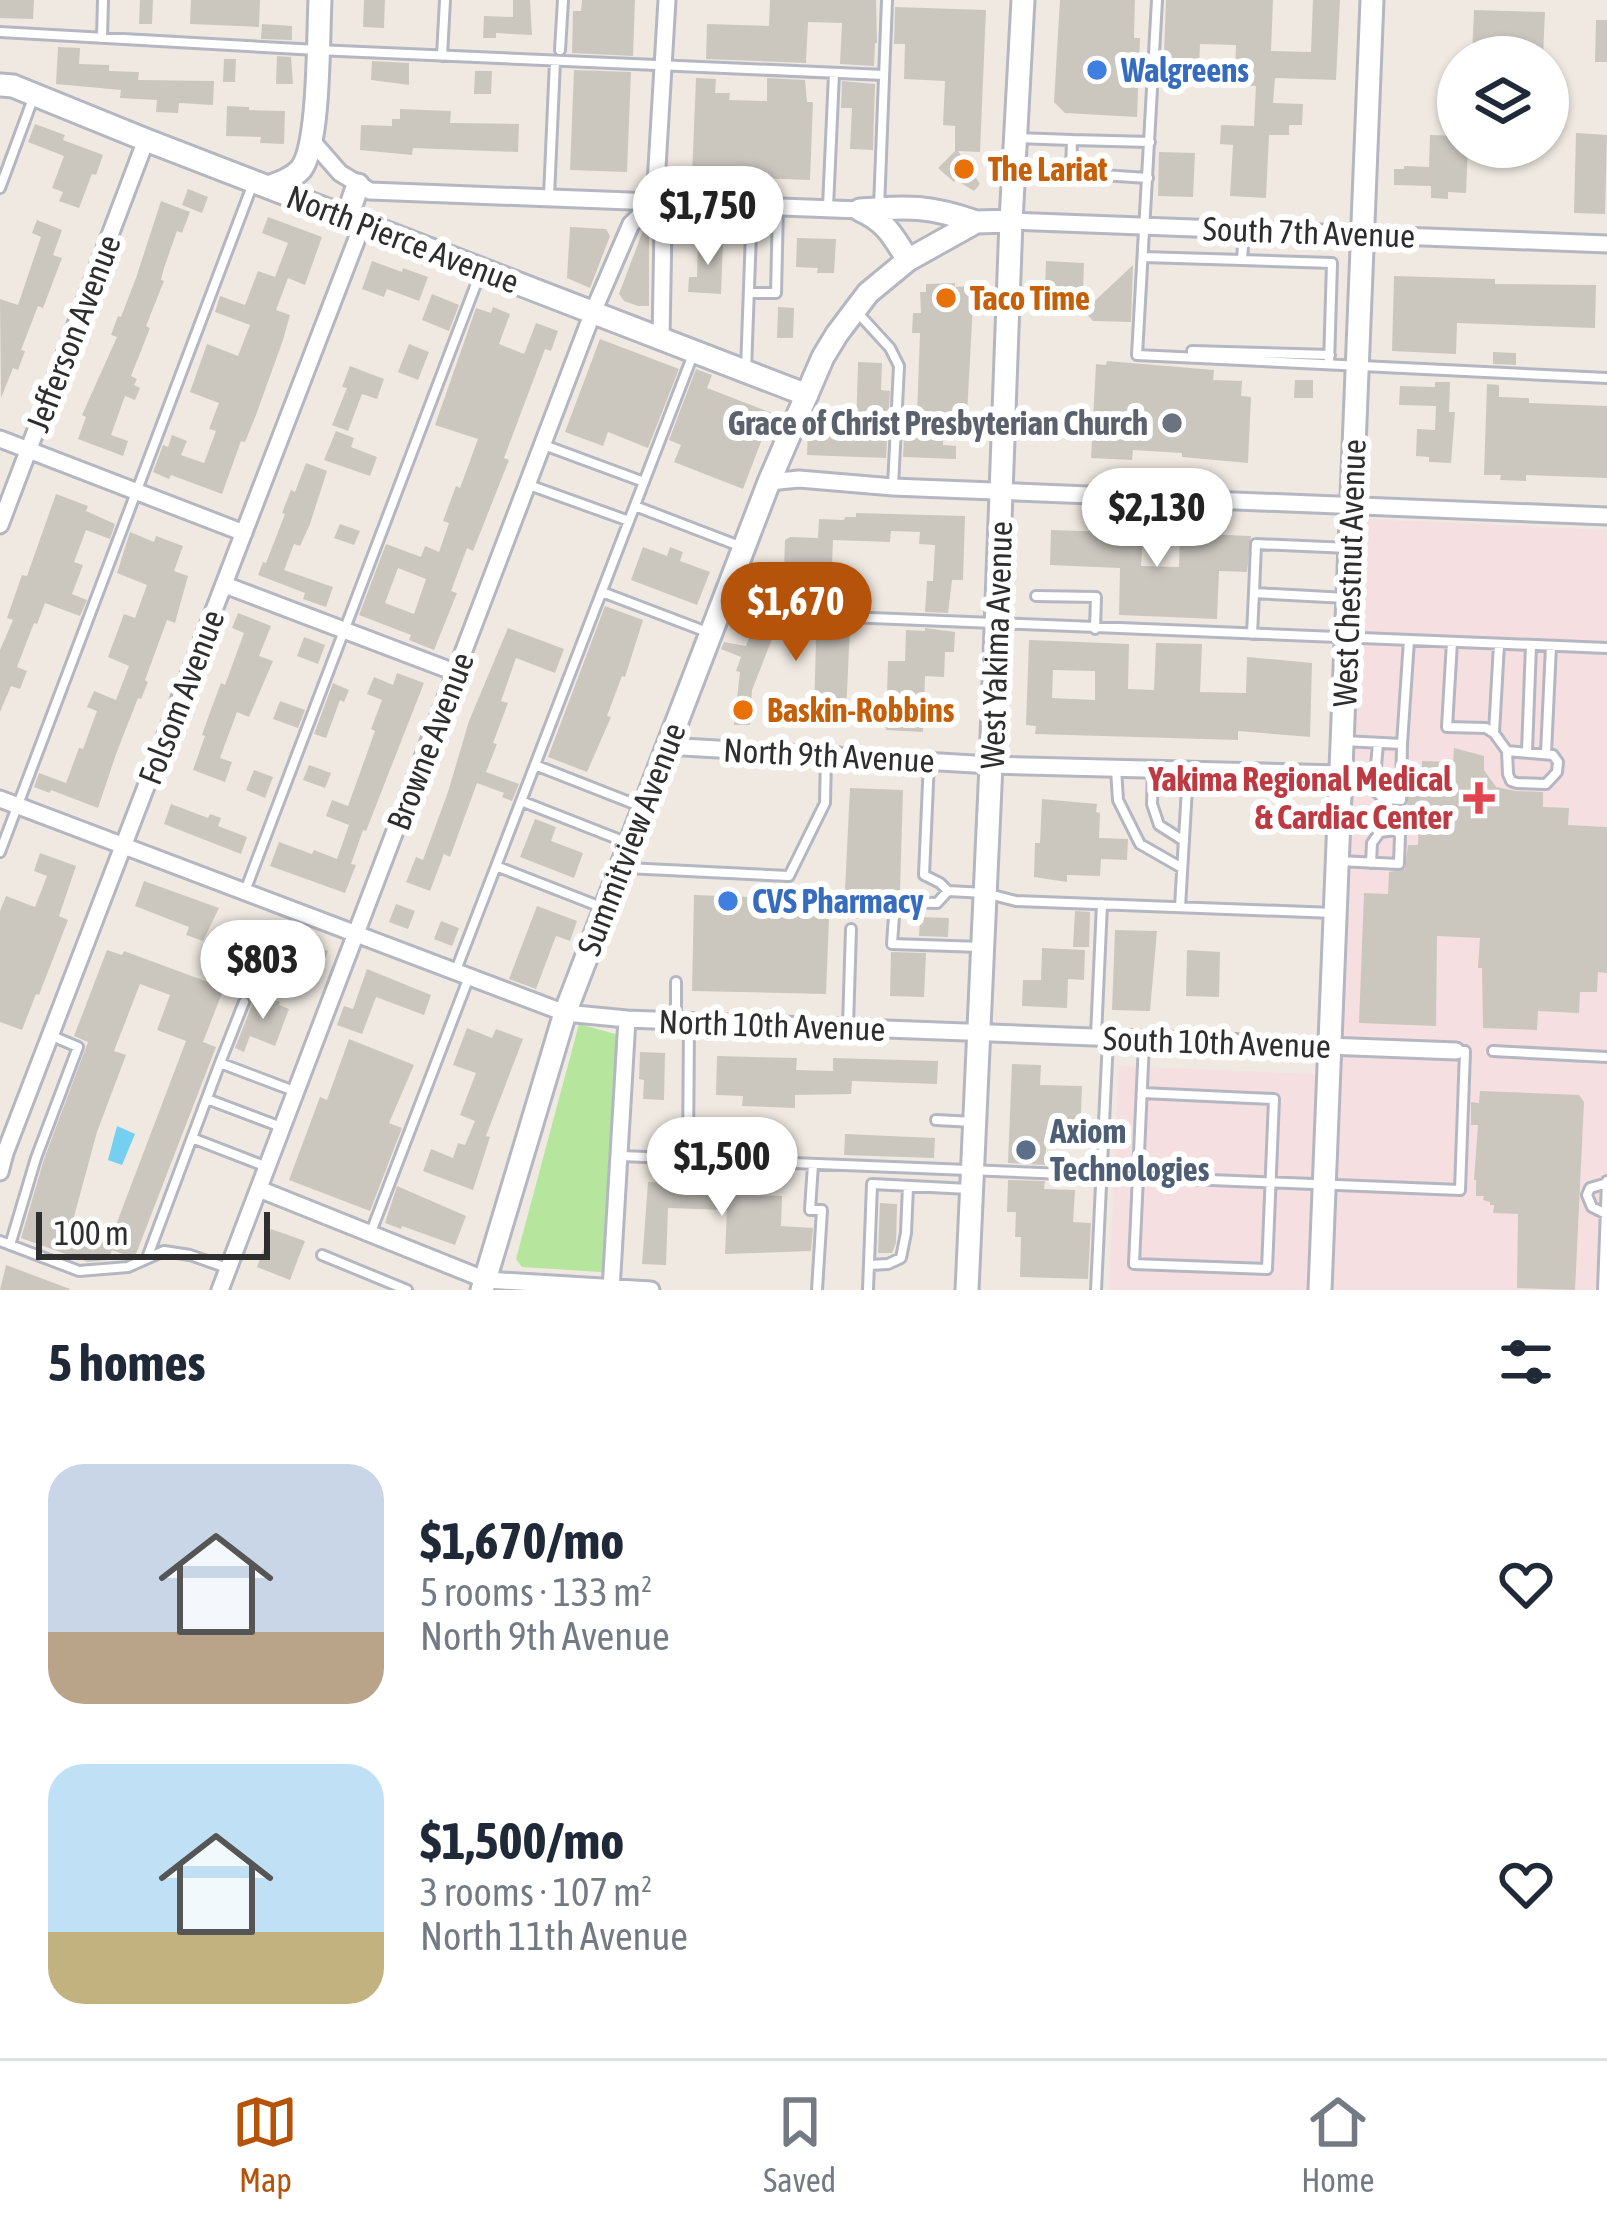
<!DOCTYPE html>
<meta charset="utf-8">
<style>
:root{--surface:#fff;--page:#f2f2f3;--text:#1f2937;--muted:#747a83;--line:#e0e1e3;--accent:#b45309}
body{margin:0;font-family:"Asap Condensed",sans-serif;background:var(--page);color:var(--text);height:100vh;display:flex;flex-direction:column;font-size:45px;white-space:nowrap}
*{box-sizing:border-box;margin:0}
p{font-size:39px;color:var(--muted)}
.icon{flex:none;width:66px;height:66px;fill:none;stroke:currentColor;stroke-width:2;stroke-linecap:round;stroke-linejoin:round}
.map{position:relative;height:1290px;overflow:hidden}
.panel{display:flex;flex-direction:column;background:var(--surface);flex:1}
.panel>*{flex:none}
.fabs{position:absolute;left:1437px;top:36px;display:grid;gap:24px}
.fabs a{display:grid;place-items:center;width:132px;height:132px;border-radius:50%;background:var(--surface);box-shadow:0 3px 9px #0004;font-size:60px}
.scale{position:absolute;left:36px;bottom:30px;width:234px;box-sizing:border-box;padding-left:12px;border:6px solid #2e2e2e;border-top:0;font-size:33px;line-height:42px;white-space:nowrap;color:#2e2e2e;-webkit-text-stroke:9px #fff;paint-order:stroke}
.price{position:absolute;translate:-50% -102px;padding:0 27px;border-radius:42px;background:#fff;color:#222;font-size:39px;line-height:78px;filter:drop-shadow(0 3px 6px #0008)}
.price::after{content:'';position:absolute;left:50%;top:72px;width:36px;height:27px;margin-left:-18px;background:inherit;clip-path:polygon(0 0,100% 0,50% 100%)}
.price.current{background:var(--accent);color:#fff}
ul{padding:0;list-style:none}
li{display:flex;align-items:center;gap:36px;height:300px;padding:0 48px}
li span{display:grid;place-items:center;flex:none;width:336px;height:240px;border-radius:36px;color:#555}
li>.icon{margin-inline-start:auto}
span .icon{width:144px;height:144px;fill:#fffc;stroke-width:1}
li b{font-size:51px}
h2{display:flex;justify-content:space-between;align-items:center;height:144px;padding:0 48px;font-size:51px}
.menu{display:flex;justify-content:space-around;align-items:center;height:168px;border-top:3px solid var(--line);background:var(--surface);font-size:33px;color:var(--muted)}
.menu a{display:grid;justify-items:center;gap:6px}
.menu .current{color:var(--accent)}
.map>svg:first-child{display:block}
.medical{fill:#f5dfe0}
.green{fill:#b6e59e}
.water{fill:#75cff0}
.building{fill:#cbc7bf;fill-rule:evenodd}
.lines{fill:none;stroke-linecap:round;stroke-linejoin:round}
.lane-casing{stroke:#b4b7c1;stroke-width:14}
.street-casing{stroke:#b4b7c1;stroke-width:21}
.secondary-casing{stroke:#b4b7c1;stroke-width:27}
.lane{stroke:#fff;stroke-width:8}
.street{stroke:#fff;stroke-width:15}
.secondary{stroke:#fff;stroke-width:21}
.shop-dot{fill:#3f7fe0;stroke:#fff;stroke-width:4.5}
.food-dot{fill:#e8710a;stroke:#fff;stroke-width:4.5}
.worship-dot{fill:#6b7280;stroke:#fff;stroke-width:4.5}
.health-dot{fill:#e0444e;stroke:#fff;stroke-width:4.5}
.service-dot{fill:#5c6f8a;stroke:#fff;stroke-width:4.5}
.labels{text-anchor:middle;stroke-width:12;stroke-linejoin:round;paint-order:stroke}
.shop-label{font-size:33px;font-weight:bold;fill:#366cbe;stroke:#fff;text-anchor:start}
.food-label{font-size:33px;font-weight:bold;fill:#c56008;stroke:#fff;text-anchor:start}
.street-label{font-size:33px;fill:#2e2e2e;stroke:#fff}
.worship-label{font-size:33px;font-weight:bold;fill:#5b616d;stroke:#fff;text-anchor:end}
.health-label{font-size:33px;font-weight:bold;fill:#be3a42;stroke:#fff;text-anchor:end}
.service-label{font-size:33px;font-weight:bold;fill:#4e5e75;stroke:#fff;text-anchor:start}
</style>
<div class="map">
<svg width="1607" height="1290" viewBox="0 0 1607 1290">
<rect width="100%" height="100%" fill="#efe9e1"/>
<path class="medical" d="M1364,519L1607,530V1290H1109L1119,1066L1339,1075Z"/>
<path class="green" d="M579,1024L619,1035L608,1269L601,1272L522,1267L516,1259Z"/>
<path class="water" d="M117,1126L135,1134L122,1165L108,1160Z"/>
<path class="building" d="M0,0H34L33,19L0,18Z
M140,0H153L152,24H139Z
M191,0H260L259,27L190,24Z
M364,0H385L384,28L363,27Z
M513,0H530L532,35L496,33V38H483L484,16L513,17Z
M582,0H635L633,56L572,53L573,11H581Z
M770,0H876L877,43H875L874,66L840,64L842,23L808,22L806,63L706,59L707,24L769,26Z
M1060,0H1135L1134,38H1140L1137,117L1065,113L1054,102Z
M1166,0H1273L1271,51L1311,52L1313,0H1340L1336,80L1275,78L1273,103L1303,104L1302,125H1289V135H1269L1266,198L1230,196L1233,145L1220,144L1221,125L1254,126L1256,86L1163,81ZM1200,44L1236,45L1235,71L1199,70Z
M895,7L986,10L980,152L958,151L980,184L974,191L956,180L954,182L938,168L955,151V126L943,125L945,81L904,79L905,44H894Z
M1474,10L1545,12L1543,57H1472Z
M1596,20H1607V62H1595Z
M262,24L292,26V40L261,39Z
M58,47L80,48L79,64L109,65V71L139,72L138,80L214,81L213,105L179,103L178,113L156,112L157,100L120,98L121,90L56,84Z
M277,56L291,57L293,84H276Z
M224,59H236L235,82H223Z
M372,61L409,63V85L371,80Z
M574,70L631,72L627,172L570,170Z
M475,71H492L491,94H474Z
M696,78L716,79L715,93H730L729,100L767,101V78L805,80L807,102H813L810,180L692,176Z
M842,81L875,84L873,150L850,149L852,108H841Z
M227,106L249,107V110L285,111L284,144L260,143L261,137L226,136Z
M400,109L451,111L450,123L519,124L518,152L413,148L412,155L360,150L361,125L392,126V119H400Z
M35,124L65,135L63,140L103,155L96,175L92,174L79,208L59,201L63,192L52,188L64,156L28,142Z
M1576,133L1607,135L1605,214L1574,213Z
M1430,135L1458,136V147H1468L1466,193L1448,192V199L1431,198V186L1394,185V169H1404V166L1429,167Z
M1159,152L1195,153L1193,197L1158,196Z
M188,189L208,197L202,213L182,205Z
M161,201L190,212L182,233L177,231L164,268L161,280L164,281L146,326L150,328L131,376L137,379L134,385L140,388L135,400L125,396L111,435L128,441L123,456L78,439L86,417L82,415L117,337L111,335L118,316L121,317L136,278Z
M268,217L322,237L305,285L288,278L276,310L290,315L283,340L256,415L245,442L241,441L222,494L171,475L169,479L153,472L163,445L168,447L172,435L187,441L181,455L204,463L216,431L209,429L219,403L190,392L207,344L238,356L250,325L215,312L220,296L245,305L258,271L275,277L288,243L262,233Z
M37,220L62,230L53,255L62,258L43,308L38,306L21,350L25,351L18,370L13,368L1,398L0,299L18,305L41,237L32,233Z
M649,223V306H638L624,301L619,294L644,228Z
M570,227L606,229L610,236L590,288L567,278Z
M797,238L836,239L834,273H817L818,268L796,267Z
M698,240L723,241L721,294L688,292L689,277H697Z
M372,261L402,272L403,268L428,277L419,301L387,289L384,297L362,289Z
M1046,261L1084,263L1083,291L1045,289Z
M1133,265L1131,322L1093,321L1084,311Z
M1394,276L1495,279V284L1596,285L1595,328L1457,323L1456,354L1392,351Z
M955,283V287L972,286L973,303L967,415L944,414L943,445L956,446V459L903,457L905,414L917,415L920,333H912L913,313H921L920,292H926V284Z
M432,294L459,305L449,331L422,320Z
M493,307L510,314L499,344L524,354L536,323L558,331L551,351L545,349L504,458L509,460L473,551L467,548L451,591L457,593L434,650L409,640L411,635L359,615L386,544L421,557L425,546L439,552L449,523L443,521L456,486L460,488L478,439L435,425L476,308L491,313ZM398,568L426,579L414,614L385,603Z
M778,307L794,308L793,338H777Z
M600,339L679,369L648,448L608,432L603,446L565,432Z
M409,344L429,352L418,380L398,372Z
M1493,352L1516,353V365L1493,364Z
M1107,361L1214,370L1213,380L1242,381L1241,396L1251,397L1248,463L1182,457V453L1133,450L1132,460L1091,458L1096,364L1106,365Z
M858,362L882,363L881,390L890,391L886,458L807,455L808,429L856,431Z
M350,366L384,379L377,399L362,394L348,431L332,425L347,388L342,387Z
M696,369L712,375L707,388L772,413L743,489L674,462L681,445L669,440Z
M1295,380H1313V398H1294Z
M1435,382H1450L1449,412H1455L1451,463L1429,462V457L1416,456L1417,429L1435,430L1436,406L1399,405L1400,386L1435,387Z
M1487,384L1499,385V397L1529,398V403L1607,406V478L1526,475V481L1500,480L1501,475H1484Z
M336,431L354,438L351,447L377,457L370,476L324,460Z
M306,463L327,471L310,524L300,546L294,544L284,570L333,587L326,607L303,599L305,593L258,575L263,562L266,563L285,514L282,513L291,490L295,492Z
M56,494L88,506L86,511L115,524L110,539L86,530L74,562L83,565L72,594L87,600L80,616L45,603L37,624L34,623L17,667L27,671L20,689L11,686L0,712V650L13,620L7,618L22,575L27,576Z
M856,513L965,516L963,580H952L948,613L925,612L927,581H933L935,545L919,544L920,532L891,531L890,542L833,540L832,565H840L839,595H834L833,608L772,606L774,576L784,570L785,540L790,537L818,538L819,519L844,520L845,517H856Z
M340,524L360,531L354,545L334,538Z
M1051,530L1143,533L1141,566L1179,567L1180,533L1251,536L1247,572L1219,571L1217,619L1119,615L1120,568L1050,565Z
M130,532L154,542L156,536L183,546L174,571L188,576L175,623L167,620L145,680L148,682L141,699L138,698L116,754L98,808L51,790L50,793L34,787L39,773L66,783L79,748L83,749L97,711L87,707L94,691L116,700L129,666L108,657L124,614L135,618L147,585L117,573Z
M643,547L667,556L670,547L683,552L680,561L710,572L697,605L631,580Z
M605,606L643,620L625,677L622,676L607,716L611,717L587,772L548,757Z
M238,613L271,626L259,656L273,661L249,717L237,712L220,758L232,762L225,782L193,770L205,736L202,735L209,715L221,683L225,685L244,633L232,628Z
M755,622L772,628V622L850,627L846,714L814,713L816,640L772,639L752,690L750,725H734L740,672L736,671L741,657L721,649L724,642L746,646Z
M508,628L564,649L555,673L516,658L501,701L508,703L493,743L497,744L486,772L519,784L512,801L502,797L504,793L477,783L450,857L444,854L430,891L406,882L416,857L423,860L448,792L469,721Z
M925,628L955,632L954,652H945L944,677L925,676L923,732L886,730L888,661H905L906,630L925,631Z
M304,637L325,645L318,664L297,656Z
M1029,640L1129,644L1128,689L1154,690L1156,643L1202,644L1200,692L1246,693L1247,657L1312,663L1310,737L1238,731V740L1035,734L1036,726L1026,725ZM1053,670L1095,671V700L1052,698Z
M397,673L424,683L366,831L363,830L351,864L356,865L345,893L270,866L279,842L312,854L314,850L337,859L349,825L326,816L332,800L348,806L375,731L371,729L382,700L367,694L374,677L393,685Z
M333,683L349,690L344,702L340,700L326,738L314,734Z
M280,701L305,710L298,728L273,719Z
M1454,748L1484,756V770L1496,787L1516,791L1543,792V807L1569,808L1568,825L1607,827V973L1598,972L1597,992H1580L1579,1013L1538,1011L1537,1030L1483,1028L1482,968H1478L1480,938L1437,936L1436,1026L1359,1023L1364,893L1388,894L1389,872L1405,869L1408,845H1418L1419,817L1390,815L1391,808L1407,805L1410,782H1422V761L1453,762Z
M309,765L331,773L325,788L303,780Z
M254,770L273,777L265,798L246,790Z
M850,788L903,790L900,890L873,889L872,919L829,918L826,994L692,991L694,895L830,900L845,890Z
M1042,799L1097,804L1096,812L1100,813L1099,838L1128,839L1127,860L1101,859L1100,876L1067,875V882L1034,877L1035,843H1040Z
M171,804L208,818L210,814L221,818L218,826L247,837L241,854L164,824Z
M535,819L556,827L551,841L583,853L574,878L520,857Z
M40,853L76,866L59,916L68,920L39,995L36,994L22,1030L0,1022V911L6,896L35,907L47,876L34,871Z
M144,881L219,908L203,941L186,935L189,927L135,906Z
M396,904L415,911L408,929L389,922Z
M537,906L577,921L570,941L556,936L536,989L509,979Z
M1075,911L1090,912L1089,947H1073Z
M920,917L949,918L948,937L919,936Z
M247,920L266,928L265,930L328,951L316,984L297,977L301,968L250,949L237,982L218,976L225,959L232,961Z
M441,921L459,928L452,946L434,939Z
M1115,930L1157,931L1150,1011L1112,1010Z
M1042,948L1085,950L1084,980L1068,979L1067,1008L1022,1006L1023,980H1041Z
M107,950L122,955L124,951L224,988L203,1042L216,1047L136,1254L130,1257L112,1250L108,1260L88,1262L21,1238L44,1159L88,1042L74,1036ZM140,984L170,995L157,1030L186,1041L111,1238L72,1224L97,1132L126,1055L114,1051Z
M1187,950L1220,952L1219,997L1186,996Z
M891,952L926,953L924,997L890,996Z
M367,969L431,995L424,1015L376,997L362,1034L337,1025L344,1006L353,1009Z
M249,992L280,1002L279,1005L289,1009L275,1046L250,1036L244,1052L235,1048L252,1005Z
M467,1028L492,1038L496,1029L523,1039L486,1136L490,1137L473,1190L423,1171L431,1149L453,1158L458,1143L465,1145L475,1121L460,1115L476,1073L453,1065Z
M349,1039L414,1065L389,1123L402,1128L370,1211L289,1180L320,1097L327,1100Z
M640,1052L665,1053L664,1100L643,1099L644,1080L639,1079Z
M717,1056L797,1058L796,1070L833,1071V1058L938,1061L937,1084L852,1081L851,1094L795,1095V1108L742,1106L743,1096L716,1095Z
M1012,1064L1041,1065L1040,1085L1082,1086L1080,1136L1047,1135L1045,1165L1008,1163Z
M1480,1091L1579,1095L1584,1102L1575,1290L1517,1288L1518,1214L1493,1213L1494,1205H1490V1202L1483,1200L1484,1196H1476V1180H1474L1478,1125H1471V1102L1479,1103Z
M845,1134L935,1138L934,1158L844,1155Z
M1008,1180L1045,1181L1044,1189L1075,1190L1073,1222L1091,1223L1088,1279L1020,1277L1021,1237H1015L1016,1212H1007Z
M648,1182L751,1186V1195L782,1196L781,1226L813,1228L811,1251L725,1254L727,1210L668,1208L666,1265L642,1264Z
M397,1186L466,1216L455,1245L402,1226L401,1229L385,1223Z
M880,1203L897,1204L896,1243L892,1253H878Z
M271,1229L305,1241L290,1280L257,1267Z
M6,1265L70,1289L69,1290H0Z"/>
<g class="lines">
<defs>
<path id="lane" d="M1157,0L1137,355L1607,378
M0,32L317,50L884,75
M102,38L103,0
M560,50L563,0
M442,56L445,0
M1017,138L1072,140L1071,173L1148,178
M1072,140L1150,142
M0,188L34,96
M549,196L555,61
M828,207L834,73
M879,208L887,0
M1244,231L1242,260L1332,263L1329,364
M1143,257L1242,260
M749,293H776L778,208
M857,312L890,348L899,366L893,486
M1192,358V351L1330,355
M746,370L752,205
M544,445L644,482
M529,485L629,521
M635,506L742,547
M602,592L707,632
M1254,593L1256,544L1349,548
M1036,596L1096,597L1095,629
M726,612L1607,648
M1252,634L1254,593L1346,598
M1452,642L1447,727L1486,728L1494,733
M1499,644L1494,733L1507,751L1508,774L1511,781L1517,783L1546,784L1557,772L1558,762L1553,755L1507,751
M1344,741L1402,744L1409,640
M1378,743L1374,790L1384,799L1401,800L1402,744
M1527,751L1531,645
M1546,753L1551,646
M929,761L924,875L940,883L948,891L985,893L1016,901L1334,913
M535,765L642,807
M1116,769L1118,800L1140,844L1182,868
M1153,770L1152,804L1159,825L1184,841
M521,801L628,843
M0,852L252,186
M1339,861L1399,864L1400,835L1395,830L1380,832L1372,843L1371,863
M496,866L601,907
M626,868L789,876L825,803L826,756
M245,891L481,271
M948,891L937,903L895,902L892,944L981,947
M1180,907L1188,771
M456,970L694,352
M676,982V1021
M848,1026L851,929
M1096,1036L1102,904
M1493,1051L1607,1057
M220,1063L244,1002
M1142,1093L1274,1099L1267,1269L1134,1264L1144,1042
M207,1099L281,1127
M936,1120L973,1122
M192,1138L267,1167
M621,1156L1460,1190L1465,1051H1457
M688,1159L689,1022
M813,1164L810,1210H822L817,1290
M1606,1214L1592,1207L1587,1195L1590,1188L1607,1183
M371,1232L469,977
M0,1241L79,1271L128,1267L164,1251L190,1255L227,1268
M10,1245L36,1158L78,1047L52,1036
M322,1255L407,1290
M147,1258L220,1063L294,1091
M869,1265L888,1264L901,1258L906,1233L908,1186
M868,1290L872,1184L969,1189
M1096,1290L1108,1039
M1603,1290L1607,1181"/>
<path id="street" d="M312,141L340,173L370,191L860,210
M1011,221L1607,244
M661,339L663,226L655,201L667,0
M0,439L244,533
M769,482L799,479L893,487L1607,516
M0,525L146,140
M225,585L457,673
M666,746L991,765L1341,774
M0,799L565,1013L627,1019L1456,1051
M0,1172L5,1153L363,223
M259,1189L486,1280L651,1290
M220,1290L593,312L631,224L655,201
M611,1290L627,1019"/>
<path id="secondary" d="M0,85L13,86L146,140L807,395
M268,187C280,183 292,179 301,169C320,145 318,35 320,0
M860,210C908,206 930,206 976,222
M860,210C886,221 894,238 908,260
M347,217L358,185
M482,1290L565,1013L769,482L823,357L837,334L868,293L908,260L976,222L1011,221
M967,1290L991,765L1011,221L1023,0
M1320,1290L1372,0"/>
</defs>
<use href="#lane" class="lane-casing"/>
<use href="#street" class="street-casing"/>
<use href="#secondary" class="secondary-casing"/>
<use href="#lane" class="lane"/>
<use href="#street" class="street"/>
<use href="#secondary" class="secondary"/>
</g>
<g class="shop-dot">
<circle cx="1097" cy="70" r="12"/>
<circle cx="728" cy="901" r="12"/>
</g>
<g class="food-dot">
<circle cx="964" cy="169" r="12"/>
<circle cx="946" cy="298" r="12"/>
<circle cx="743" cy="710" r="12"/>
</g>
<circle class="worship-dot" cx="1172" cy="423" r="12"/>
<path class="health-dot" d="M1473 780h12v12h12v12h-12v12h-12v-12h-12v-12h12z"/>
<circle class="service-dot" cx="1026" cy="1150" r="12"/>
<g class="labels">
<g class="shop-label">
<text x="1121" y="82">Walgreens</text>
<text x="752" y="913">CVS Pharmacy</text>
</g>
<g class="food-label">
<text x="988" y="181">The Lariat</text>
<text x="970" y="310">Taco Time</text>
<text x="767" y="722">Baskin-Robbins</text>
</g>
<g class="street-label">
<text transform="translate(1309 232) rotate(2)" y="12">South 7th Avenue</text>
<text transform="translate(403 239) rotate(21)" y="12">North Pierce Avenue</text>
<text transform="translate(73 333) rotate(-69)" y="12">Jefferson Avenue</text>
<text transform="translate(1349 573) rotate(-88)" y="12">West Chestnut Avenue</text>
<text transform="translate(996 645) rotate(-88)" y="12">West Yakima Avenue</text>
<text transform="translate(181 697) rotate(-69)" y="12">Folsom Avenue</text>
<text transform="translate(430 741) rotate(-69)" y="12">Browne Avenue</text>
<text transform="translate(829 755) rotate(3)" y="12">North 9th Avenue</text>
<text transform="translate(631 839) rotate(-69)" y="12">Summitview Avenue</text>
<text transform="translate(772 1025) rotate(2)" y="12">North 10th Avenue</text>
<text transform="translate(1217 1042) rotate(2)" y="12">South 10th Avenue</text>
</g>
<g class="worship-label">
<text x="1148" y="435">Grace of Christ Presbyterian Church</text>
</g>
<g class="health-label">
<text x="1452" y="791">Yakima Regional Medical<tspan x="1452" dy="38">&amp; Cardiac Center</tspan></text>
</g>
<g class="service-label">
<text x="1050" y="1143">Axiom<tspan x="1050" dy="38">Technologies</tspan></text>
</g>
</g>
</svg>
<div class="fabs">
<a><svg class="icon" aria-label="layers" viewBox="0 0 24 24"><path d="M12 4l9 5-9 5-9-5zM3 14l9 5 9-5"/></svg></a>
</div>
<div class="scale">100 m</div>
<b class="price" style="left:708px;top:268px">$1,750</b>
<b class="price" style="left:1157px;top:570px">$2,130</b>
<b class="price current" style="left:796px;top:664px">$1,670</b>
<b class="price" style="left:263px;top:1022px">$803</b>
<b class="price" style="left:722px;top:1219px">$1,500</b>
</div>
<section class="panel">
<h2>5 homes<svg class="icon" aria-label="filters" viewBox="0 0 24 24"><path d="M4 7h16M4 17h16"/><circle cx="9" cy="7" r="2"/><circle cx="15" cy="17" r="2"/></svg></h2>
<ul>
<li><span style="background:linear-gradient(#c9d6e8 70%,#b9a48a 0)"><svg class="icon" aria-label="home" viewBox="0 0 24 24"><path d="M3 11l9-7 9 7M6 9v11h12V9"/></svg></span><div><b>$1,670/mo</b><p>5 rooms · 133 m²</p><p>North 9th Avenue</p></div><svg class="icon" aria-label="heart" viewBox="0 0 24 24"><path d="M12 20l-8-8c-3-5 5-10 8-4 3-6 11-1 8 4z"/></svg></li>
<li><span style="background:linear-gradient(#bfe0f5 70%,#c2b280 0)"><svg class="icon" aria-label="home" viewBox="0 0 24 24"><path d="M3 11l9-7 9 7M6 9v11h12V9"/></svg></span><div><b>$1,500/mo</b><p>3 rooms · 107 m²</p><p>North 11th Avenue</p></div><svg class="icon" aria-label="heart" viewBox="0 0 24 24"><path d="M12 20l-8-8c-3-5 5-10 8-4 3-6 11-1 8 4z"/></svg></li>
</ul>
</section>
<nav class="menu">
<a class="current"><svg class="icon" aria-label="map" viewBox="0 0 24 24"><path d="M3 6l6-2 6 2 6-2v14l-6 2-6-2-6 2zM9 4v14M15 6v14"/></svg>Map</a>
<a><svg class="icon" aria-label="saved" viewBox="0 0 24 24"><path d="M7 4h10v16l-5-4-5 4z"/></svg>Saved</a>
<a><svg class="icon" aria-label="home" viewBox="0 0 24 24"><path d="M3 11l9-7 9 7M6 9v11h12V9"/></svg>Home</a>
</nav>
